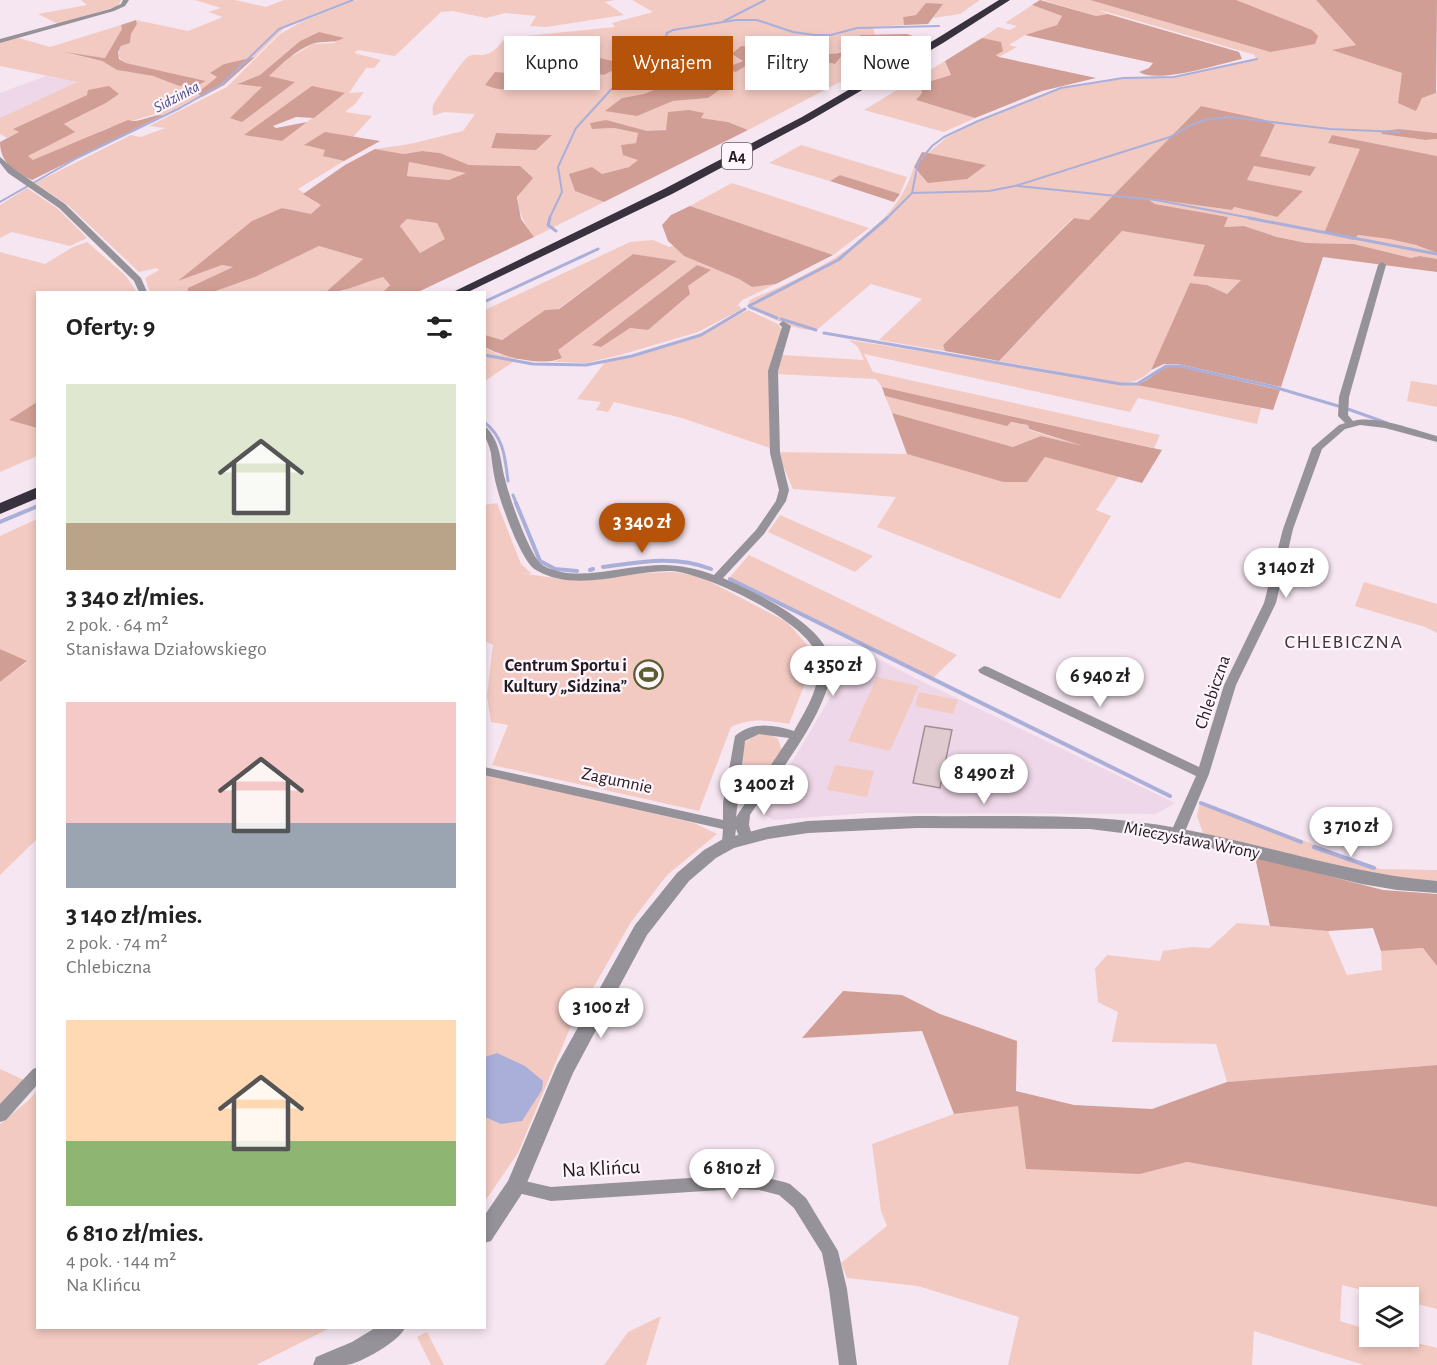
<!DOCTYPE html>
<html lang="pl">
<meta charset="utf-8">
<style>
:root{--surface:#fff;--page:#f2f2f2;--text:#222;--muted:#767676;--accent:#b45309}
body{margin:0;font-family:"Alegreya Sans",sans-serif;background:var(--page);color:var(--text);height:100vh;display:flex;flex-direction:column;font-size:22px;white-space:nowrap}
*{box-sizing:border-box;margin:0}
p{font-size:20px;color:var(--muted)}
.icon{flex:none;width:33px;height:33px;fill:none;stroke:currentColor;stroke-width:2;stroke-linecap:round;stroke-linejoin:round}
.map{position:relative;flex:1;overflow:hidden}
.drawer{position:absolute;left:36px;top:291px;width:450px;height:1038px;display:flex;flex-direction:column;background:var(--surface);border-radius:0px;box-shadow:0 3px 9px #0003}
.drawer>*{flex:none}
.top-card{position:absolute;left:504px;top:36px;width:570px;height:54px;display:flex;gap:12px}
.buttons{position:absolute;left:1359px;top:1287px;display:grid;gap:12px}
.buttons a{display:grid;place-items:center;width:60px;height:60px;border-radius:0px;background:var(--surface);box-shadow:0 3px 9px #0003;font-size:30px}
.price{position:absolute;translate:-50% -51px;padding:0 14px;border-radius:21px;background:#fff;color:#222;font-size:20px;line-height:39px;filter:drop-shadow(0 2px 3px #0008)}
.price::after{content:'';position:absolute;left:50%;top:36px;width:18px;height:14px;margin-left:-9px;background:inherit;clip-path:polygon(0 0,100% 0,50% 100%)}
.price.selected{background:var(--accent);color:#fff}
ul{padding:0;list-style:none}
li{display:grid;align-content:center;gap:12px;height:318px;padding:0 30px}
li span{display:grid;place-items:center;height:186px;border-radius:0px;color:#555}
li>.icon{margin-inline-start:auto}
span .icon{width:108px;height:108px;fill:#fffc;stroke-width:1}
li b{font-size:26px}
h2{display:flex;justify-content:space-between;align-items:center;height:72px;padding:0 30px;font-size:26px}
.chip{padding:0 21px;border-radius:0px;background:var(--surface);box-shadow:0 3px 9px #0003;font-size:21px;line-height:54px}
.chip.selected{background:var(--accent);color:#fff}
.map>svg:first-child{display:block}
.built{fill:#eed7e8}
.green{fill:#f2cac2;fill-rule:evenodd}
.forest{fill:#d09e94;fill-rule:evenodd}
.water{fill:#aaafda}
.lines{fill:none;stroke-linecap:round;stroke-linejoin:round}
.stream-far2{stroke:#aaafda;stroke-width:2}
.stream-far1{stroke:#aaafda;stroke-width:3}
.stream{stroke:#aaafda;stroke-width:4}
.building{fill:#e0cbd0;stroke:#a28f93;stroke-width:1.5}
.minor{fill:#959299;fill-rule:evenodd}
.tertiary{fill:#959299;fill-rule:evenodd}
.motorway{fill:#38323f;fill-rule:evenodd}
.labels{text-anchor:middle;stroke-width:4.5;stroke-linejoin:round;paint-order:stroke}
.far-water-label{font-size:16px;font-style:italic;fill:#4c5088;stroke:#fff5fc}
.shield{fill:#fff5fc;stroke:#645c61;stroke-width:1.5}
.shield-label{font-size:16px;font-weight:bold;fill:#211b1f}
.poi-label{font-size:18px;font-weight:bold;fill:#211b1f;stroke:#fff5fc;text-anchor:end}
.street-label{font-size:18px;fill:#211b1f;stroke:#fff5fc}
.neighbourhood-label{font-size:20px;letter-spacing:1.5px;fill:#3f333c;stroke:#fff5fc}
.near-street-label{font-size:21px;fill:#211b1f;stroke:#fff5fc}
</style>
<div class="map">
<svg width="1437" height="1365" viewBox="0 0 1437 1365">
<rect width="100%" height="100%" fill="#f6e6f1"/>
<path class="built" d="M46,76L78,82L0,118V93Z
M859,649L919,680L1175,803L1156,814L868,813L774,820L759,812L795,757Z"/>
<path class="green" d="M81,0H121L118,6L58,24L38,14L87,5Z
M195,0H235L266,7L284,0H351L286,26L255,57L224,64L211,74L217,77L197,93L202,97L163,115L155,114L105,129L86,139L34,161L28,156L74,132L63,125L106,103L119,94L87,95L14,129L20,132L7,138L0,134V118L77,82L0,66V42L19,38L50,47L121,25L123,29L105,58L65,53L102,61L117,70L153,76L179,86L206,81L126,63C118,58 117,54 121,46L130,43L131,34L137,24L136,20L188,31L223,17L208,12L221,8Z
M356,0H615L605,2L624,15L546,27L530,26L536,16L505,13L486,18L453,11L441,12L395,56L358,50L354,53L381,60L374,68H366L349,93L364,92L355,104L345,112L372,116L353,137L325,133L305,145L325,150L324,156L344,161L298,189L321,205L311,215L282,208L180,280L222,265L234,267L188,288L187,292H150L145,278L159,270L157,268L139,272L69,206L35,183L131,135L141,137L165,128L149,126L227,87L280,34L301,22ZM319,32L336,43L313,44L291,57L268,76L294,82L231,119L263,87L238,83L260,75L300,41ZM344,94L282,141L245,135Z
M632,0H980L960,14L933,18L942,4L916,15L903,17L904,25L873,27L875,35H860L849,48L828,56L814,52L778,54L768,59L760,56L768,50L724,69L747,65L755,68L751,77L795,74L783,71L818,60L835,64L843,54L858,53L886,58L748,130L728,122L700,118L703,113C685,121 666,134 645,131C624,127 613,119 590,123L593,129L614,128L638,133L637,143L621,145L639,160L629,167L602,174L575,191L604,202L534,237C514,210 517,198 520,166L469,165L440,153L422,151L404,154L375,149L410,144L463,131L475,114L444,112L433,116C433,112 432,110 433,106C435,100 464,58 469,56C473,54 478,55 483,55C494,53 499,46 505,38L615,27L612,23L653,12ZM536,56L624,64L604,75L555,67L544,71L566,90L522,85H486L495,73H508L539,60ZM653,66L704,71L708,98L673,101L637,115L622,98L644,94L666,85L640,77ZM496,133L551,135L491,148Z
M1043,0H1090L1270,52L1275,17L1236,0H1316L1356,45L1334,50L1402,73L1422,98L1436,93L1437,91V133L1399,129L1381,131L1383,134L1424,140L1437,139V156L1332,135L1328,143L1361,149L1324,233L1353,240L1358,235L1390,238L1416,245L1437,253V259L1420,256L1411,258L1354,244L1307,243L1277,237L1244,226L1223,227L1228,217L1155,204L1144,197L1231,210L1233,207L1277,217L1247,180L1254,166L1310,176L1316,167L1259,156L1275,126L1266,120L1201,106L1089,220L1073,218L943,345L945,351L879,340L922,299L871,284L818,329C801,335 763,314 747,306L750,300C812,273 893,237 914,167L917,173L985,166L928,153L946,138L977,122L1061,89L1126,78L1175,77L1258,59L1254,56L1255,55L1114,14L1099,10L1108,14L1096,16Z
M1032,5L1062,16L1057,25L1025,35L1009,45L1017,47L999,57L982,38L998,27L1010,30L1017,26L1005,23Z
M945,61L951,75L921,84L922,93L916,100L975,118L944,132L864,110Z
M801,145L907,177L900,194L840,175L830,181L769,163Z
M409,162L468,173L449,180L407,176Z
M732,183L869,228L833,255L690,206Z
M27,188L58,209L87,238L70,246L12,232L0,238V205Z
M407,219L437,223L446,239L420,253L400,226Z
M1122,231L1206,245L1241,280L1227,294L1207,285L1190,283L1151,370C1141,381 1134,382 1120,383L999,361Z
M653,240L669,247L673,246L684,256L739,279L752,287L776,284L742,300L738,305L742,309L698,332L620,355L586,363L554,362L562,358L557,350L676,262L633,254L558,309L545,310L502,340L485,335V310L630,242ZM697,265L710,271L688,286L648,330L630,328L592,345Z
M87,242L125,275L137,292H38L37,402L10,420L37,428V456L0,472V252L45,264L73,247Z
M319,246L363,259L326,292H213L255,277Z
M383,277L390,285L383,292H341L357,284Z
M748,310L778,324L782,330L769,372L770,448L682,418L614,402L608,412L596,410L601,402L577,399L605,362C656,353 703,335 748,310Z
M849,340L1136,385L1261,408L1257,424L1138,398L1130,412L864,354L873,372L1160,435L1154,448L882,387L876,379L775,374L782,355L864,360L858,347Z
M484,347L497,354L519,358L485,381Z
M1411,381L1437,385V407L1407,401Z
M885,396L949,410L948,412L1028,425L1029,430L1101,451L1041,436L1013,447L892,413Z
M777,452L907,454L1003,482H1027L1045,457L1119,476L1096,510L1111,516L1060,599L877,527L896,497L793,489Z
M497,503L521,564L532,574L519,573L562,579L646,573L674,572L692,575L707,580L787,622L816,655L789,724C768,720 751,718 731,727L699,811L492,765L508,725L491,722L487,696L493,645L485,641L484,505Z
M780,515L873,556L855,572L768,532Z
M37,519V839L0,875V682L27,662L0,649V536Z
M749,555L957,655L933,678L730,577Z
M1364,582L1437,604V633L1425,627L1355,606Z
M877,677L919,686L890,751L848,741Z
M919,692L958,700L953,714L915,706Z
M758,734L771,735L778,739L782,750L744,801L741,802L744,743Z
M835,765L874,771L867,797L827,790Z
M485,774L694,823L717,834L667,875L631,922L570,1028L518,1153L485,1201Z
M1200,802L1380,869L1437,870V881L1370,876L1203,833L1197,816Z
M1237,923L1328,931L1347,975L1382,970L1381,951L1424,948L1437,966V1065L1227,1082L1216,1044L1112,1042L1118,1012L1098,1002L1095,969L1107,955L1160,961L1163,951L1191,947L1210,948Z
M0,1069L24,1080L0,1106Z
M37,1090L38,1328H330L256,1365H0V1124L30,1099Z
M1018,1105L1140,1174L1187,1162L1437,1207V1309L1409,1302L1408,1298L1390,1297L1342,1285L1340,1321L1369,1330L1370,1336L1395,1337L1437,1348V1365H1364L1254,1331L1252,1365H1008L1019,1317L918,1286L847,1278L841,1263L887,1226L881,1211L872,1144L954,1114Z
M661,1316L646,1365H604L628,1332Z
M427,1332L444,1365H431L417,1337Z"/>
<path class="forest" d="M1040,0L1096,16L1108,14L1239,52L1242,59C1219,64 1159,84 1139,72L1149,68L1153,63L1025,35L1057,25L1062,16L1032,5Z
M1090,0H1236L1312,30L1318,36L1315,44L1270,52Z
M1316,0H1437L1436,93L1422,98L1416,111L1398,103L1402,73L1332,50L1356,45Z
M926,3L943,4L928,24L904,25L903,17L916,15Z
M136,20L137,24L131,34L130,43L121,46L118,52L119,59L126,63L206,81L198,85L179,86L153,76L117,70L102,61L64,52L105,58L122,29L121,25Z
M319,32L344,38C333,44 323,40 312,44C296,50 281,65 269,76L295,82L242,122L230,118L262,87L237,84L260,75L300,41Z
M907,34L919,38L886,58L858,53L843,54L835,64C814,59 803,63 784,70L796,75L782,85L751,77L755,69L747,65L736,72L723,69L743,61L732,54L741,46L769,50L761,55L768,58L778,54L782,46C808,51 845,66 860,35Z
M982,38L1001,42L1003,51L996,55L999,57L1096,78L1042,91L975,118L916,100L922,93L921,84L951,75L945,61Z
M558,48L625,64L604,75L555,67L545,71L585,79L566,90L523,85C511,92 497,90 485,85L495,72L508,73L538,60L536,56Z
M255,57L224,85L202,97L197,93L217,77L210,73L224,64Z
M653,66L704,71L728,84L708,98L673,101L637,116L605,111L622,98L644,94L665,85L639,77Z
M109,86L119,94L106,103L64,124L75,132L28,156L33,160L128,120C139,124 151,114 163,115L32,180C15,172 0,163 0,142L19,132L13,129L87,95L88,90Z
M312,86L345,93L314,118L296,117L273,126L276,128L307,122L282,141L244,135Z
M1201,106L1266,120L1275,125L1260,156L1316,167L1310,176L1254,166L1247,180L1303,191L1277,217L1234,207L1232,210L1146,198L1155,204L1228,217L1224,227L1244,226L1277,237L1307,243L1354,244L1411,258L1420,256L1437,259V272L1323,257L1281,387L1178,364H1164L1151,370L1190,283L1207,285L1227,294L1241,280L1193,276L1205,245L1122,231L999,361L945,351L943,345L1074,218L1089,220Z
M689,110L704,113L701,118L728,122L748,130L604,202L575,191L569,174L592,167L602,174L629,167L638,160L623,155L621,145L636,143L638,133L614,128L592,129L590,123L606,120L647,131L666,130L668,112Z
M1399,129L1437,133V139L1425,140L1382,134L1381,131Z
M325,132L380,141L344,161L323,156L325,150L304,145Z
M496,133L552,135L536,150L491,148Z
M1332,135L1437,156V253L1416,245L1390,239L1358,235L1353,240L1324,233L1360,149L1328,143Z
M375,149L404,154L422,151L440,153L469,165L520,166L533,178L517,197L521,219L534,237L418,292H383L390,285L383,277C364,282 345,293 326,292L363,259L319,246L255,277L213,292H187L188,288L233,267L222,265L178,281L252,221L282,208L311,214L321,205L303,194L345,165ZM409,162L466,173L449,180L407,176ZM407,219L437,223L445,239L420,253L400,226Z
M922,152L928,153L986,165L967,179L928,183L914,167Z
M840,175L900,194L894,202L830,181Z
M690,206L833,255L776,284L752,287L739,279L684,256L668,241L662,225L671,215Z
M633,254L677,261L558,350L562,358C544,367 502,357 485,347V335L502,340L545,310L559,309Z
M697,265L711,270L688,286L690,294L648,330L630,328L601,347L592,345Z
M1167,367H1180L1280,390L1273,410L1136,385C1148,381 1155,373 1167,367Z
M882,387L1148,447L1162,450L1142,483L1045,457L1027,482H1003L907,454L892,413L1013,447L1041,436L1083,446L1029,429L1028,425L1011,422L1007,426L885,396Z
M37,402V428L9,420Z
M0,649L27,661L0,682Z
M1255,857L1383,890L1437,894V966L1423,948L1381,951L1373,928L1328,931L1270,926Z
M843,991L902,995L940,1014L1017,1041L1016,1091L1074,1105L1152,1109L1227,1082L1437,1065V1207L1187,1162L1140,1174L1026,1169L1018,1106L954,1114L922,1031L802,1038Z"/>
<path class="water" d="M497,1053L525,1066L543,1081L542,1090L522,1121L501,1124L485,1117V1057Z"/>
<g class="lines">
<path class="stream-far2" d="M724,21L765,0
M1018,186L1156,200L1256,219
M912,193L989,191L1015,186L1170,137L1191,125L1209,119L1229,117L1330,129L1400,132
M0,202L77,158L180,108L222,84L279,29L353,0
M549,219L562,192L558,167L576,128L629,70L632,64L625,56L634,50L664,45L667,33L673,30L736,20H757L793,32L814,35H831L857,28L939,26
M886,219L912,193L918,163L932,146L944,137L978,121L1061,88L1123,78L1174,77L1257,59"/>
<path class="stream-far1" d="M550,218L548,225L556,231
M1249,218L1437,254
M484,302L598,249
M749,306L838,260L887,218
M750,307L777,318
M781,319L816,330
M824,333L1121,384H1137L1166,366H1180L1274,387L1338,406
M484,355L533,364L586,365L632,356L701,335L745,309
M1345,408L1387,423
M484,422C504,437 505,458 508,481
M513,495L517,505"/>
<path class="stream" d="M516,503L540,561L555,569L577,571
M0,522L38,506
M603,567C640,562 675,555 711,569
M590,570L593,569
M730,579L1170,796
M1201,803L1301,842
M1314,847L1374,868"/>
</g>
<path class="building" d="M925,726L952,730L940,788L913,783Z"/>
<g class="lines">
<path class="minor" d="M123,0H129L125,6L114,11L0,43V39L110,9L121,4Z
M0,157L14,169L65,204L141,278L147,292H139L134,281L59,208L8,173L0,163Z
M1382,262L1386,265L1349,397L1348,415L1353,421C1376,415 1414,430 1437,436V442L1385,428L1360,425L1345,429L1322,449L1293,529L1276,603L1236,685L1209,774L1184,834L1182,837H1172L1170,834L1196,776L980,673L978,670L984,666L988,667L1199,767L1224,685L1264,603L1283,529L1312,448L1339,425L1345,423L1338,416L1339,397L1378,265Z
M783,321L791,326L778,371L780,453L789,490L786,501L764,534L723,578C755,592 816,621 829,654C844,695 772,781 750,815L749,825L753,839L751,842H741L736,829L734,846H724L722,843L723,829L484,775V767L723,820V803L735,736C753,721 773,725 794,731C806,710 822,685 818,659C813,623 705,573 671,571C629,570 576,594 536,570C521,562 499,499 495,480C493,471 492,462 491,453C489,444 484,437 484,427L487,428C501,444 500,460 505,479C509,497 528,550 540,563C545,568 554,570 561,572C589,577 619,568 647,566C670,563 692,567 714,575L756,530L776,501L779,490L770,453L768,371L782,327L779,324ZM759,734L789,738L736,817L745,741Z
M38,1067V1084L6,1120L0,1122V1104L33,1069Z
M736,1175L759,1176L784,1182L790,1184L806,1198L838,1251L847,1289L857,1365H839L829,1289L822,1253L794,1208L779,1195L759,1190L736,1189L551,1201L510,1191L508,1186L510,1181L516,1179L551,1187Z"/>
<path class="tertiary" d="M917,816C1004,817 1092,812 1177,828C1265,844 1348,874 1437,881V893L1397,890L1362,884L1177,840L1090,829L917,828L808,833L768,839L734,848L716,858L689,881L647,935L573,1073L523,1192L491,1241L484,1243V1216L508,1181L557,1065L635,925L677,873L704,850L723,839L768,827L808,821Z
M375,1328H405C399,1341 360,1364 346,1365C335,1365 324,1365 313,1365L316,1357L352,1342Z"/>
<path class="motorway" d="M999,0H1010L943,43L809,121L672,194L468,292H453L664,189L802,117L936,39Z
M38,487V498L0,514V503Z"/>
</g>
<defs>
<symbol id="stadium-ring" viewBox="-11 -11 22 22"><circle r="9.5" fill="#fff5fc" stroke="#585e2d" stroke-width="1.5"/><path d="M0-5a6.5 5 0 1 0 0 10a6.5 5 0 1 0 0-10ZM-3.5-1.8h7v3.6h-7Z" fill="#585e2d"/></symbol>
</defs>
<g fill-rule="evenodd">
<use href="#stadium-ring" x="632" y="658" width="33" height="33"/>
</g>
<g class="labels">
<g class="far-water-label">
<text transform="translate(176 96) rotate(-28)" y="6">Sidzinka</text>
</g>
<rect class="shield" x="722" y="143" width="30" height="26" rx="4.5"/>
<g class="shield-label">
<text x="737" y="162">A4</text>
</g>
<g class="poi-label">
<text x="627" y="671">Centrum Sportu i<tspan x="627" dy="21">Kultury „Sidzina”</tspan></text>
</g>
<g class="street-label">
<text transform="translate(1212 692) rotate(-71)" y="6">Chlebiczna</text>
<text transform="translate(617 780) rotate(12)" y="6">Zagumnie</text>
<text transform="translate(1192 840) rotate(11)" y="6">Mieczysława Wrony</text>
</g>
<g class="neighbourhood-label">
<text x="1344" y="648">CHLEBICZNA</text>
</g>
<g class="near-street-label">
<text transform="translate(601 1168) rotate(-3)" y="7">Na Klińcu</text>
</g>
</g>
</svg>
<div class="buttons">
<a><svg class="icon" aria-label="layers" viewBox="0 0 24 24"><path d="M12 4l9 5-9 5-9-5zM3 14l9 5 9-5"/></svg></a>
</div>
<b class="price selected" style="left:642px;top:554px">3 340 zł</b>
<b class="price" style="left:1286px;top:599px">3 140 zł</b>
<b class="price" style="left:833px;top:697px">4 350 zł</b>
<b class="price" style="left:1100px;top:708px">6 940 zł</b>
<b class="price" style="left:984px;top:805px">8 490 zł</b>
<b class="price" style="left:764px;top:816px">3 400 zł</b>
<b class="price" style="left:1351px;top:858px">3 710 zł</b>
<b class="price" style="left:601px;top:1039px">3 100 zł</b>
<b class="price" style="left:732px;top:1200px">6 810 zł</b>
<div class="top-card">
<a class="chip">Kupno</a>
<a class="chip selected">Wynajem</a>
<a class="chip">Filtry</a>
<a class="chip">Nowe</a>
</div>
<section class="drawer">
<h2>Oferty: 9<svg class="icon" aria-label="filters" viewBox="0 0 24 24"><path d="M4 7h16M4 17h16"/><circle cx="9" cy="7" r="2"/><circle cx="15" cy="17" r="2"/></svg></h2>
<ul>
<li><span style="background:linear-gradient(#dfe7d0 75%,#b9a48a 0)"><svg class="icon" aria-label="home" viewBox="0 0 24 24"><path d="M3 11l9-7 9 7M6 9v11h12V9"/></svg></span><div><b>3 340 zł/mies.</b><p>2 pok. · 64 m²</p><p>Stanisława Działowskiego</p></div></li>
<li><span style="background:linear-gradient(#f6c9c9 65%,#9aa5b1 0)"><svg class="icon" aria-label="home" viewBox="0 0 24 24"><path d="M3 11l9-7 9 7M6 9v11h12V9"/></svg></span><div><b>3 140 zł/mies.</b><p>2 pok. · 74 m²</p><p>Chlebiczna</p></div></li>
<li><span style="background:linear-gradient(#ffd9b3 65%,#8fb573 0)"><svg class="icon" aria-label="home" viewBox="0 0 24 24"><path d="M3 11l9-7 9 7M6 9v11h12V9"/></svg></span><div><b>6 810 zł/mies.</b><p>4 pok. · 144 m²</p><p>Na Klińcu</p></div></li>
</ul>
</section>
</div>
